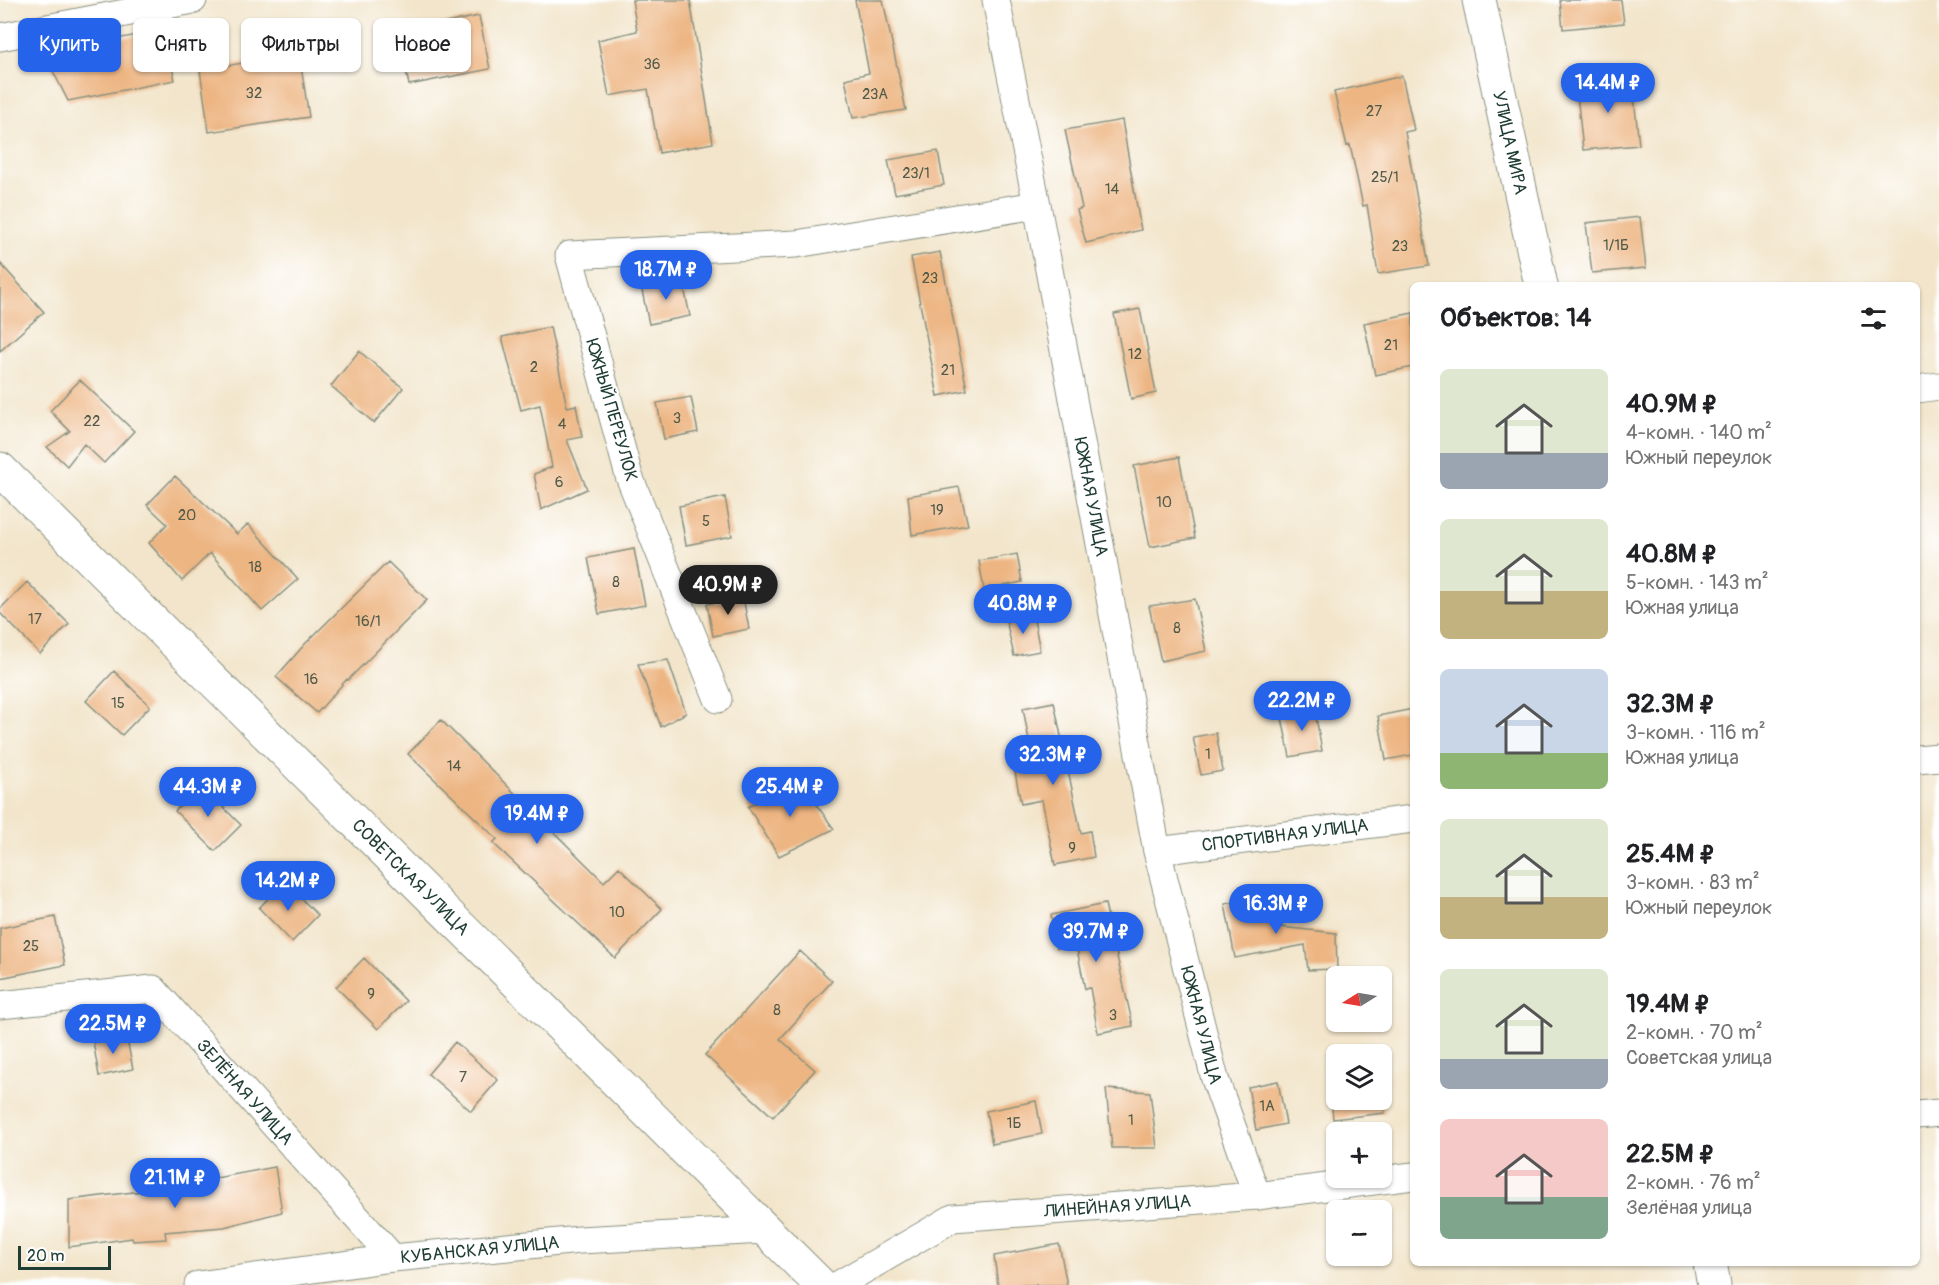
<!DOCTYPE html>
<html lang="ru">
<meta charset="utf-8">
<style>
:root{--surface:#fff;--page:#f6f6f6;--text:#202124;--muted:#757577;--accent:#2563eb}
body{margin:0;font-family:Pangolin,sans-serif;background:var(--page);color:var(--text);height:100vh;display:flex;flex-direction:column;font-size:22px;white-space:nowrap}
*{box-sizing:border-box;margin:0}
p{font-size:20px;color:var(--muted)}
.icon{flex:none;width:33px;height:33px;fill:none;stroke:currentColor;stroke-width:2;stroke-linecap:round;stroke-linejoin:round}
.map{position:relative;flex:1;overflow:hidden}
.sheet{position:absolute;left:1410px;top:282px;width:510px;height:984px;display:flex;flex-direction:column;background:var(--surface);border-radius:9px;box-shadow:0 2px 4px #0004}
.sheet>*{flex:none}
.top-card{position:absolute;left:18px;top:18px;width:570px;height:54px;display:flex;gap:12px}
.needle{width:39px;rotate:259deg}
.buttons{position:absolute;left:1326px;top:966px;display:grid;gap:12px}
.buttons a{display:grid;place-items:center;width:66px;height:66px;border-radius:9px;background:var(--surface);box-shadow:0 2px 4px #0004;font-size:30px}
.scale{position:absolute;left:18px;bottom:15px;width:93px;box-sizing:border-box;padding-left:6px;border:3px solid #1f3d34;border-top:0;font-size:16px;line-height:21px;white-space:nowrap;color:#1f3d34;-webkit-text-stroke:4px #fff;paint-order:stroke}
.price{position:absolute;translate:-50% -51px;padding:0 14px;border-radius:21px;background:var(--accent);color:#fff;font-size:20px;line-height:39px;filter:drop-shadow(0 2px 3px #0008)}
.price::after{content:'';position:absolute;left:50%;top:36px;width:18px;height:14px;margin-left:-9px;background:inherit;clip-path:polygon(0 0,100% 0,50% 100%)}
.price.selected{background:#222;color:#fff}
ul{padding:0;list-style:none}
li{display:flex;align-items:center;gap:18px;height:150px;padding:0 30px}
li span{display:grid;place-items:center;flex:none;width:168px;height:120px;border-radius:9px;color:#555}
li>.icon{margin-inline-start:auto}
span .icon{width:72px;height:72px;fill:#fffc;stroke-width:1}
li b{font-size:26px}
h2{display:flex;justify-content:space-between;align-items:center;height:72px;padding:0 30px;font-size:26px}
.tag{padding:0 21px;border-radius:9px;background:var(--surface);box-shadow:0 2px 4px #0004;font-size:21px;line-height:54px}
.tag.selected{background:var(--accent);color:#fff}
.map>svg:first-child{display:block}
.building{fill:#edb582}
.lines{fill:none;stroke-linecap:round;stroke-linejoin:round}
.minor-casing{stroke:#889180;stroke-width:29}
.tertiary-casing{stroke:#889180;stroke-width:35}
.minor{stroke:#fff;stroke-width:27}
.tertiary{stroke:#fff;stroke-width:33}
.labels{text-anchor:middle;stroke-width:4.5;stroke-linejoin:round;paint-order:stroke}
.number-label{font-size:15px;fill:#525b48}
.street-label{font-size:18px;fill:#1f3d34;stroke:#fff}
</style>
<div class="map">
<svg width="1939" height="1285" viewBox="0 0 1939 1285">
<rect width="100%" height="100%" fill="#fff"/>
<filter id="ink" filterUnits="userSpaceOnUse"><feTurbulence type="fractalNoise" baseFrequency=".0167" numOctaves="2"/><feDisplacementMap in="SourceGraphic" scale="12" xChannelSelector="R" yChannelSelector="G"/><feConvolveMatrix kernelMatrix="1 2 1 2 8 2 1 2 1" color-interpolation-filters="sRGB"/></filter>
<filter id="wash" filterUnits="userSpaceOnUse"><feTurbulence type="fractalNoise" baseFrequency=".008" numOctaves="4" result="noise"/><feDisplacementMap in="SourceGraphic" scale="24" xChannelSelector="R" yChannelSelector="G"/><feGaussianBlur stdDeviation="1.35" result="paint"/><feColorMatrix in="noise" values="0 0 0 0 0 0 0 0 0 0 0 0 0 0 0 0 0 1.4 0 .05"/><feComposite in="paint" operator="in"/></filter>
<g filter="url(#wash)">
<rect width="100%" height="100%" fill="#f2e5cb"/>
<g id="blocks">
<path class="building" d="M632,0H690L713,143L659,153L648,89L609,96L598,40L637,31Z
M855,0H883L906,110L853,118L845,79L869,73Z
M1560,0H1621L1624,23L1563,29Z
M479,16L490,69L409,85L398,33Z
M163,30L175,80L68,101L44,53Z
M299,54L309,117L209,132L200,70Z
M1402,76L1414,130L1405,132L1429,266L1378,274L1367,205L1363,206L1350,145L1347,146L1334,92Z
M1632,78L1639,145L1583,150L1576,85Z
M1122,120L1141,230L1086,243L1077,210L1082,208L1065,130Z
M938,151L944,185L895,194L888,160Z
M1640,217L1646,268L1592,273L1586,223Z
M940,252L967,390L938,396L911,257Z
M0,263L44,312L0,351Z
M682,278L690,316L649,324L641,286Z
M1140,309L1156,393L1131,399L1114,314Z
M1413,313V367L1375,375L1364,323Z
M550,327L567,407L576,405L582,437L567,440L587,489L541,510L534,474L552,467L540,405L521,410L502,337Z
M359,351L403,388L374,423L331,386Z
M80,380L134,431L104,463L84,444L67,466L47,447L70,431L50,411Z
M691,397L698,432L664,439L657,403Z
M1179,457L1195,538L1150,547L1134,466Z
M175,476L237,534L248,524L298,579L262,611L210,553L182,581L149,543L167,524L147,505Z
M959,487L968,525L912,535L908,496Z
M725,497L732,536L686,545L679,506Z
M634,549L645,605L599,614L588,558Z
M1017,554L1022,582L984,590L979,561Z
M388,562L427,600L348,680L347,679L317,713L276,677L305,644Z
M27,582L69,624L40,654L0,613V609Z
M743,597L749,629L713,636L707,604Z
M1195,599L1206,651L1161,661L1149,606Z
M1033,614L1040,651L1014,656L1006,620Z
M668,660L686,713L661,727L638,664Z
M114,671L150,706L122,735L86,701Z
M1054,702L1081,833L1090,831L1094,857L1055,865L1042,800L1021,804L1015,772L1034,768L1023,708Z
M1314,706L1322,751L1290,757L1281,713Z
M1413,709V755L1386,760L1378,716Z
M441,720L604,882L619,867L662,909L615,958L493,843L497,839L408,754Z
M1216,733L1223,771L1201,775L1193,737Z
M798,779L834,829L779,856L748,807Z
M201,785L241,825L215,851L175,811Z
M284,882L318,915L292,942L259,908Z
M1265,896L1271,926L1336,933L1337,969L1308,970L1305,945L1235,958L1225,904Z
M1105,904L1133,1026L1098,1033L1090,988L1085,989L1076,944L1057,948L1051,915Z
M55,917L65,965L0,978V928Z
M800,951L832,981L780,1039L815,1070L773,1117L705,1055Z
M364,958L406,1001L378,1029L336,987Z
M126,1035L133,1069L99,1076L93,1041Z
M455,1042L498,1080L471,1111L428,1074Z
M1328,1061H1336V1100H1382V1095L1385,1113L1333,1119Z
M1278,1081L1286,1124L1256,1130L1248,1087Z
M1106,1089L1150,1092L1157,1148H1112Z
M1036,1101L1042,1134L992,1144L986,1111Z
M275,1167L282,1212L224,1227L165,1232L166,1239L133,1241L132,1238L69,1247V1200L174,1187V1184L199,1179L200,1181Z
M1059,1244L1067,1285H998L994,1256Z"/>
</g>
</g>
<g filter="url(#ink)">
<use href="#blocks" fill-opacity="0" stroke="#889180" stroke-width="1.5"/>
<g class="lines">
<defs>
<g id="minor">
<path id="s1" d="M996,0L1037,205L1157,851L1215,1079L1257,1196"/>
<path d="M0,37L193,0"/>
<path d="M1917,389L1939,386"/>
<path d="M718,699L629,476L569,255L796,244L1037,205"/>
<path d="M1917,759L1939,757"/>
<path id="s2" d="M1157,851L1413,819"/>
<path id="s3" d="M0,1005L153,989L393,1258"/>
<path d="M1917,1115L1939,1113"/>
<path id="s4" d="M198,1285L393,1258L580,1240L764,1230"/>
<path id="s5" d="M838,1285L953,1218L1257,1196L1413,1176"/>
</g>
<g id="tertiary">
<path id="s6" d="M1479,0L1541,285"/>
<path id="s7" d="M0,469L821,1285"/>
<path d="M1710,1263L1714,1285"/>
</g>
</defs>
<use href="#minor" class="minor-casing"/>
<use href="#tertiary" class="tertiary-casing"/>
<use href="#minor" class="minor"/>
<use href="#tertiary" class="tertiary"/>
</g>
</g>
<g class="labels">
<g class="number-label">
<text x="652" y="69">36</text>
<text x="254" y="98">32</text>
<text x="875" y="99">23А</text>
<text x="1374" y="116">27</text>
<text x="916" y="178">23/1</text>
<text x="1385" y="182">25/1</text>
<text x="1112" y="194">14</text>
<text x="1616" y="250">1/1Б</text>
<text x="1400" y="251">23</text>
<text x="930" y="283">23</text>
<text x="1391" y="350">21</text>
<text x="1135" y="359">12</text>
<text x="534" y="372">2</text>
<text x="948" y="375">21</text>
<text x="677" y="423">3</text>
<text x="92" y="426">22</text>
<text x="562" y="429">4</text>
<text x="559" y="487">6</text>
<text x="1164" y="507">10</text>
<text x="937" y="515">19</text>
<text x="187" y="520">20</text>
<text x="706" y="526">5</text>
<text x="255" y="572">18</text>
<text x="616" y="587">8</text>
<text x="35" y="624">17</text>
<text x="368" y="626">16/1</text>
<text x="1177" y="633">8</text>
<text x="311" y="684">16</text>
<text x="118" y="708">15</text>
<text x="1208" y="759">1</text>
<text x="454" y="771">14</text>
<text x="1072" y="853">9</text>
<text x="617" y="917">10</text>
<text x="31" y="951">25</text>
<text x="371" y="999">9</text>
<text x="777" y="1015">8</text>
<text x="1113" y="1020">3</text>
<text x="463" y="1082">7</text>
<text x="1267" y="1111">1А</text>
<text x="1131" y="1125">1</text>
<text x="1014" y="1128">1Б</text>
</g>
<g class="street-label">
<text dy="6" stroke="none"><textPath href="#s6" startOffset="146">УЛИЦА МИРА</textPath></text>
<text transform="translate(612 410) rotate(74)" y="6">ЮЖНЫЙ ПЕРЕУЛОК</text>
<text dy="6" stroke="none"><textPath href="#s1" startOffset="506">ЮЖНАЯ УЛИЦА</textPath></text>
<text dy="6" stroke="none"><textPath href="#s2" startOffset="129">СПОРТИВНАЯ УЛИЦА</textPath></text>
<text dy="6" stroke="none"><textPath href="#s7" startOffset="579">СОВЕТСКАЯ УЛИЦА</textPath></text>
<text dy="6" stroke="none"><textPath href="#s1" startOffset="1046">ЮЖНАЯ УЛИЦА</textPath></text>
<text dy="6" stroke="none"><textPath href="#s3" startOffset="292">ЗЕЛЁНАЯ УЛИЦА</textPath></text>
<text dy="6" stroke="none"><textPath href="#s5" startOffset="298">ЛИНЕЙНАЯ УЛИЦА</textPath></text>
<text dy="6" stroke="none"><textPath href="#s4" startOffset="284">КУБАНСКАЯ УЛИЦА</textPath></text>
</g>
</g>
</svg>
<div class="buttons">
<a><svg class="needle" viewBox="-14 -14 28 28"><path d="M0-13l5 13h-10z" fill="#e53935"/><path d="M0 13l5-13h-10z" fill="#757577"/></svg></a>
<a><svg class="icon" aria-label="layers" viewBox="0 0 24 24"><path d="M12 4l9 5-9 5-9-5zM3 14l9 5 9-5"/></svg></a>
<a>+</a>
<a>−</a>
</div>
<div class="scale">20 m</div>
<b class="price" style="left:1608px;top:114px">14.4M ₽</b>
<b class="price" style="left:666px;top:301px">18.7M ₽</b>
<b class="price selected" style="left:728px;top:616px">40.9M ₽</b>
<b class="price" style="left:1023px;top:635px">40.8M ₽</b>
<b class="price" style="left:1302px;top:732px">22.2M ₽</b>
<b class="price" style="left:1053px;top:786px">32.3M ₽</b>
<b class="price" style="left:208px;top:818px">44.3M ₽</b>
<b class="price" style="left:790px;top:818px">25.4M ₽</b>
<b class="price" style="left:537px;top:845px">19.4M ₽</b>
<b class="price" style="left:288px;top:912px">14.2M ₽</b>
<b class="price" style="left:1276px;top:935px">16.3M ₽</b>
<b class="price" style="left:1096px;top:963px">39.7M ₽</b>
<b class="price" style="left:113px;top:1055px">22.5M ₽</b>
<b class="price" style="left:175px;top:1209px">21.1M ₽</b>
<div class="top-card">
<a class="tag selected">Купить</a>
<a class="tag">Снять</a>
<a class="tag">Фильтры</a>
<a class="tag">Новое</a>
</div>
<section class="sheet">
<h2>Объектов: 14<svg class="icon" aria-label="filters" viewBox="0 0 24 24"><path d="M4 7h16M4 17h16"/><circle cx="9" cy="7" r="2"/><circle cx="15" cy="17" r="2"/></svg></h2>
<ul>
<li><span style="background:linear-gradient(#dfe7d0 70%,#9aa5b1 0)"><svg class="icon" aria-label="home" viewBox="0 0 24 24"><path d="M3 11l9-7 9 7M6 9v11h12V9"/></svg></span><div><b>40.9M ₽</b><p>4-комн. · 140 m²</p><p>Южный переулок</p></div></li>
<li><span style="background:linear-gradient(#dfe7d0 60%,#c2b280 0)"><svg class="icon" aria-label="home" viewBox="0 0 24 24"><path d="M3 11l9-7 9 7M6 9v11h12V9"/></svg></span><div><b>40.8M ₽</b><p>5-комн. · 143 m²</p><p>Южная улица</p></div></li>
<li><span style="background:linear-gradient(#c9d6e8 70%,#8fb573 0)"><svg class="icon" aria-label="home" viewBox="0 0 24 24"><path d="M3 11l9-7 9 7M6 9v11h12V9"/></svg></span><div><b>32.3M ₽</b><p>3-комн. · 116 m²</p><p>Южная улица</p></div></li>
<li><span style="background:linear-gradient(#dfe7d0 65%,#c2b280 0)"><svg class="icon" aria-label="home" viewBox="0 0 24 24"><path d="M3 11l9-7 9 7M6 9v11h12V9"/></svg></span><div><b>25.4M ₽</b><p>3-комн. · 83 m²</p><p>Южный переулок</p></div></li>
<li><span style="background:linear-gradient(#dfe7d0 75%,#9aa5b1 0)"><svg class="icon" aria-label="home" viewBox="0 0 24 24"><path d="M3 11l9-7 9 7M6 9v11h12V9"/></svg></span><div><b>19.4M ₽</b><p>2-комн. · 70 m²</p><p>Советская улица</p></div></li>
<li><span style="background:linear-gradient(#f6c9c9 65%,#7fa58c 0)"><svg class="icon" aria-label="home" viewBox="0 0 24 24"><path d="M3 11l9-7 9 7M6 9v11h12V9"/></svg></span><div><b>22.5M ₽</b><p>2-комн. · 76 m²</p><p>Зелёная улица</p></div></li>
</ul>
</section>
</div>
